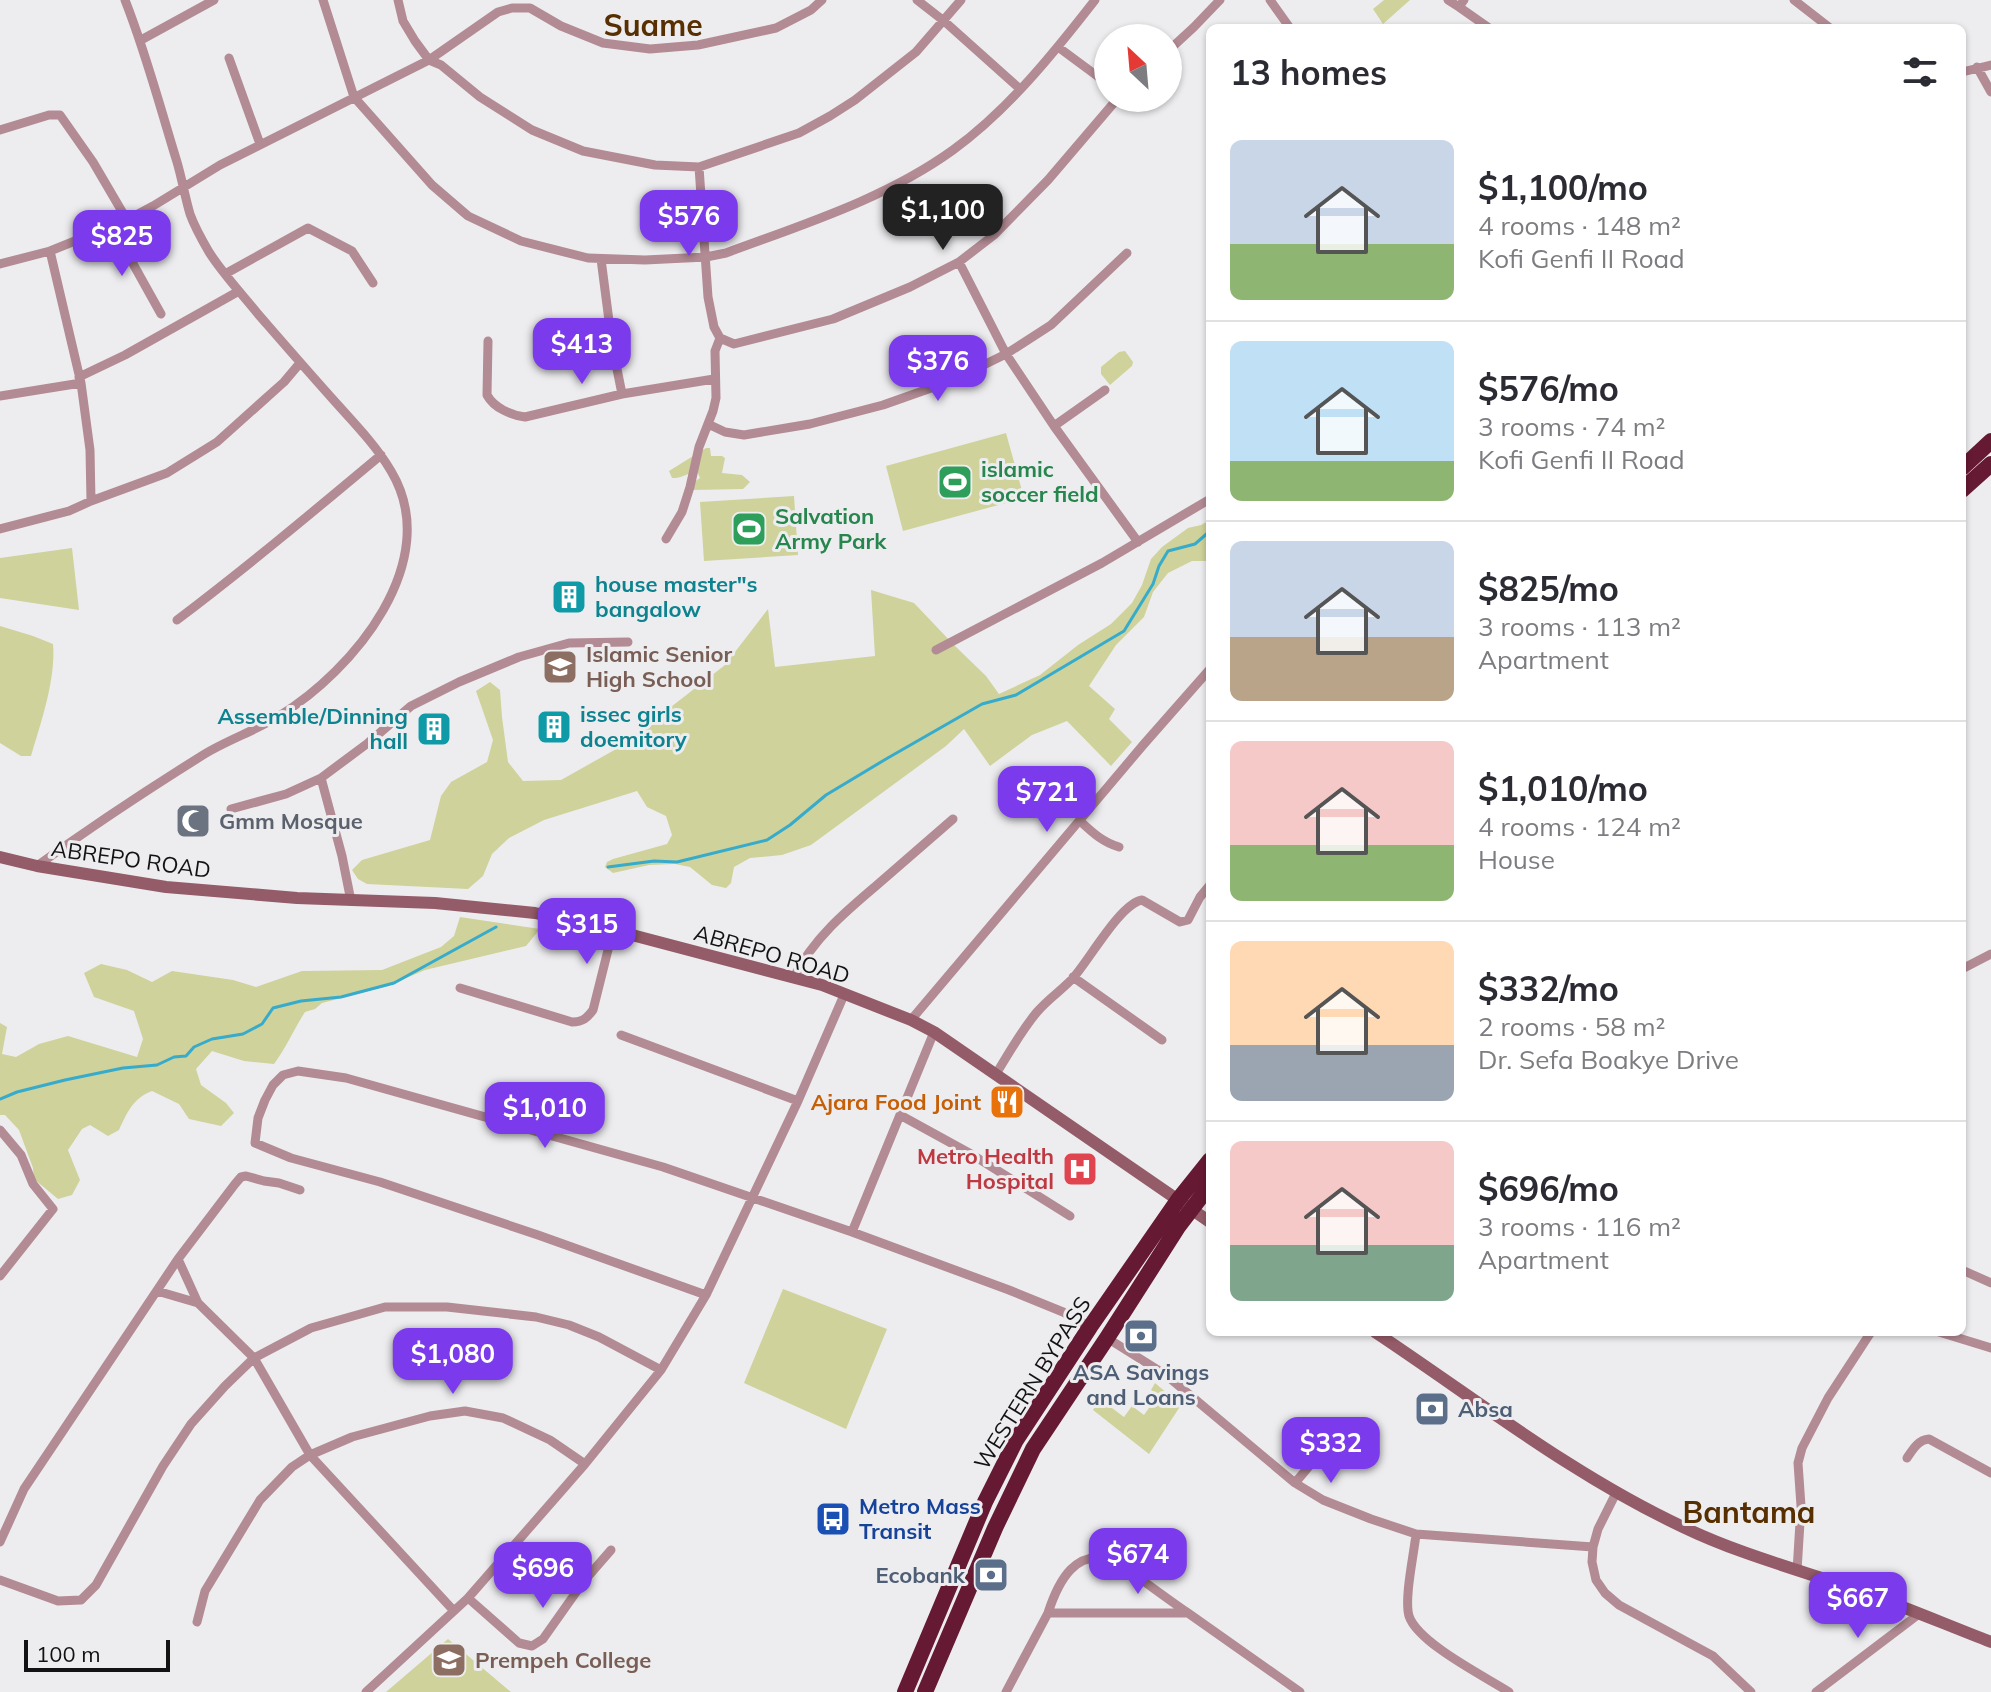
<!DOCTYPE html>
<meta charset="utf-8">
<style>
:root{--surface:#fff;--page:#f7f7f7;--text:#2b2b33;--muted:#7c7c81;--line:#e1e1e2;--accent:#7c3aed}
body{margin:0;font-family:Mulish,sans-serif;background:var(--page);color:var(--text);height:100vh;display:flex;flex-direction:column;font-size:30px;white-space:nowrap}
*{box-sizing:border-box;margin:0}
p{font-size:26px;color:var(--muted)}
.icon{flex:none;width:44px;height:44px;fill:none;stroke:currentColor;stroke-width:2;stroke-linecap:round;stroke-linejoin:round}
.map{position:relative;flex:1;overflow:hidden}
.details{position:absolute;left:1206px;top:24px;width:760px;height:1312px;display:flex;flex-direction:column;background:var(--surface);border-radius:12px;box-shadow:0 2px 6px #0004}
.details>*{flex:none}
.needle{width:52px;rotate:334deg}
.tools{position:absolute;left:1094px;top:24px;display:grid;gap:16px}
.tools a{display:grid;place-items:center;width:88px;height:88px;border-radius:50%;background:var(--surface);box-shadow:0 2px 6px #0004;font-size:40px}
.scale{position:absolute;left:24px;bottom:20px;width:146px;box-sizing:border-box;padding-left:8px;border:4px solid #121213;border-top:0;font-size:22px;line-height:28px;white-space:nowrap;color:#121213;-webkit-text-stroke:6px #ededf0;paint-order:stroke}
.price{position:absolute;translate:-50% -68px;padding:0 18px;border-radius:16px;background:var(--accent);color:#fff;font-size:26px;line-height:52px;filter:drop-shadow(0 2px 4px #0008)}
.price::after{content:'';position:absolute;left:50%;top:48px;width:24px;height:18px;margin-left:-12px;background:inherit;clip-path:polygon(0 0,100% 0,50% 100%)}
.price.on{background:#222;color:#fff}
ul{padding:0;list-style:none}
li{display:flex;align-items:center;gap:24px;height:200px;padding:0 24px}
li+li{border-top:2px solid var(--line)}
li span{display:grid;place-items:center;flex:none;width:224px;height:160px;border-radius:12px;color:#555}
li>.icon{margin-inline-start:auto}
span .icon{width:96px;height:96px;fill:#fffc;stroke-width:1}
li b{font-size:34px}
h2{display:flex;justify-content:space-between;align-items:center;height:96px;padding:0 24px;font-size:34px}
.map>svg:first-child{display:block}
.green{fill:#cfd29a}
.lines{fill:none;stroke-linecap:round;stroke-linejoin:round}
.stream{stroke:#36abcc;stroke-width:3}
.street{stroke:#b38b94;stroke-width:9}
.secondary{stroke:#945c69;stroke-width:12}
.highway{stroke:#661933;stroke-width:16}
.labels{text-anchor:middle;stroke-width:6;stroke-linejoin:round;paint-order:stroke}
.leisure-label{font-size:22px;font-weight:bold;fill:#27864d;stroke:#ededf0;text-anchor:start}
.culture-label{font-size:22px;font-weight:bold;fill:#0d838f;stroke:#ededf0;text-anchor:start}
.education-label{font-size:22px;font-weight:bold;fill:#785e54;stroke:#ededf0;text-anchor:start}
.worship-label{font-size:22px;font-weight:bold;fill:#5b616d;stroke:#ededf0;text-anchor:start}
.street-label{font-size:22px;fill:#121213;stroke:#ededf0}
.food-label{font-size:22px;font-weight:bold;fill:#c56008;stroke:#ededf0;text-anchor:end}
.health-label{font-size:22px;font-weight:bold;fill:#be3a42;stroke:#ededf0;text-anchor:end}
.service-label{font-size:22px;font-weight:bold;fill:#4e5e75;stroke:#ededf0}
.transit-label{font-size:22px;font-weight:bold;fill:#164399;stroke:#ededf0;text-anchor:start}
.district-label{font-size:30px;font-weight:bold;fill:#572f01;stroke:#ededf0}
</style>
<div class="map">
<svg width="1991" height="1692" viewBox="0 0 1991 1692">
<rect width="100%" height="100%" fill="#ededf0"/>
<path class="green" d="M1384,0H1410L1383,24L1373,9Z
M1125,351L1133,362L1132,366L1110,385L1101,374V367L1119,352Z
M1006,433L1024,498L903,531L886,466Z
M706,448H710L711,456H722L725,458L722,473L742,475L750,482L743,489L692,490L694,482L700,478L697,471C688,472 683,479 672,478L669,471Z
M794,496L798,555L704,561L700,502Z
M1210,520V561H1192L1168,573L1153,592L1144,617L1116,645L1089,686L1115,709L1109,719L1132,742L1111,766L1067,721L1032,735L990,766L964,729L946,746L811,845L782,855L750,858L734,867L731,883L726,888L712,885L690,867L675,864L649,865L613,873L605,867L607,862L613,859L667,844L672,835L666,816L647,807L637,791L544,820L509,838L492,854L483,876L468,889L367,884L358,879L352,870L362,860L430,840L441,796L451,782L487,762L493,740L476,691L490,682L500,690L502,717L508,762L523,781L561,780L618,748L725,665L768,609L775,667L875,656L871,590L914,603L953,644L986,676L999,694L1040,675L1078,645L1111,624L1132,603L1142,585L1151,559L1162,547L1188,528L1201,525Z
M72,548L79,610L0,598V558Z
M0,626L33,636L53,644C56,679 41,722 31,756H21L0,743Z
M460,917L540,929L526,946L425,970L388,986L322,1003L315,1009L305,1012C294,1029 286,1048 274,1064L244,1061L212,1051L196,1069L201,1085L226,1103L234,1113L221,1126L189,1119L179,1104L152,1091C133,1098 127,1113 119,1130L108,1136L90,1125L82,1129L68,1150L80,1180L72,1195L58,1199L34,1179L33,1168L19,1130L5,1115H0V1023L7,1027L2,1054L16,1057L39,1044L68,1036L137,1057L143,1039L134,1011L94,997L84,973L101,964L127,970L152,982L172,971L233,980L256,987L302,971L382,970L441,947L454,936Z
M783,1289L887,1329L846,1429L744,1383Z
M1155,1383L1181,1405L1149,1454L1093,1410L1100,1399L1124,1417L1132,1406L1144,1415L1158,1395L1151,1390Z
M448,1639L511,1692H386Z"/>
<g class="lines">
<path class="stream" d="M608,867L654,861L677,862L767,840L790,825L826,795L886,759L982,704L1016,695L1124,631L1153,584L1159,566L1168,551L1195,544L1210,531
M0,1099L17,1092L65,1080L123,1068L157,1065L174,1057L186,1056L194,1047L212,1039L243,1034L262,1024L273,1008L301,1001L341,997L394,983L496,927"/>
<path class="street" d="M323,0L354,97L432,185L468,216L521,241L588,258L645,260L706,257L726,253C804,224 885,199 953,150C1008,110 1053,54 1095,0
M398,0L403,21L415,41L429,60L441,65L480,97L532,130L583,151L655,165L699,167L799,133L830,116L855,100L916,52L961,0
M917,0L944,21L1020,89
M1270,0L1290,28
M1448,0L1459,7
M1464,0L1459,7L1489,28
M1794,0L1830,28
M141,40L214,0
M1058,47L1108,84
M1168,51L1194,27L1220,0
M229,58L260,144
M1977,67L1991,92
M1962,72L1991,65
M0,130L49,115H60L93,162L127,220
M112,226L161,314
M50,251L81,383L90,450L91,501
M601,259L612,344L622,394
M959,262L1006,354L1054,426L1138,542
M0,264L50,251L127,220L153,206L220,165L429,60L498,12L512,8H530L561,26L603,43L650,49L698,45L776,28L811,10L822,0
M225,274L308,228L352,251L373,283
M720,338L734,344L833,319L910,287L959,262L994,235L1048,180L1118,98
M488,341L487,395C494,408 511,415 525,417L622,394L714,379
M79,377L125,355L239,291
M0,396L81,383
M708,424L725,432L744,435L810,424L883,405L951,381L1006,354L1051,325L1127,253
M1054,426L1105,390
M0,529L69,511L91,501L167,473L217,442L284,382L300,363
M666,539L682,512L690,487L699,447L713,411L716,398L715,351L720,338L714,327L708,297L699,167
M177,620C247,567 314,511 381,455
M936,650L1102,563L1210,499
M231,809L286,794L321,778
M1080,821C1092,832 1102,842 1119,847
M37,866C91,827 147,790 203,755C227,740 255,731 279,716C353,671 445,561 391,471C377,447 357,426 338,405C311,375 285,345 258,314C242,294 223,274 209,252C202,240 195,228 190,214C185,197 182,179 177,162C160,107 146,53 125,0
M351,901L342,856L321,778L368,743L411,706L459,682L519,657L569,643L628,642
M1962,969L1991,954
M794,977C813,939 845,912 877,885C902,863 928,841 953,819
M1073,977L1162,1040
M460,988L572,1022C583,1022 587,1018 593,1010L613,930
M911,1020L1144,744L1210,669
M621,1035L798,1101
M996,1074C1009,1053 1021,1031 1037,1012C1048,999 1062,990 1073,978C1090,959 1120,904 1142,900L1180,922L1188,920L1200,897L1210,885
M900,1115L971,1154L1070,1216
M0,1130L21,1155L33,1184L53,1209L0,1276
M852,1232L934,1032
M178,1259L198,1303L254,1358L310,1455L454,1611
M1962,1270L1991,1283
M157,1291L198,1303
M706,1295L538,1235L380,1182L291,1158L255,1143L258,1118L265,1100L273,1085L283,1075L298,1071L346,1078L663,1167L852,1232L1009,1290L1063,1312L1090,1327
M1939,1332L1991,1348
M1107,1338L1166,1375L1295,1483L1323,1500L1371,1519L1416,1534L1593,1547
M1907,1458C1913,1449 1918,1440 1929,1439L1991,1473
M1295,1483L1345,1423
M1616,1493L1598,1529L1593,1547L1592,1562L1596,1580L1605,1593L1619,1605L1713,1656L1751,1692
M1416,1534C1414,1554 1404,1598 1409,1616C1418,1643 1484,1676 1509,1692
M0,1542L24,1489L178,1259L235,1184L241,1177L246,1176L264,1181L279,1183L300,1190
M1797,1571L1801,1506L1798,1463L1802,1448L1828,1398L1871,1332
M0,1580L58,1601L81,1600L96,1585L163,1466L191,1424L225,1386L254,1358L311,1328L385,1307H447L536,1317L569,1325L599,1337L661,1370
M468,1598L519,1643L532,1646L543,1639L584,1581L611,1550
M1048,1613C1058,1582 1076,1545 1116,1562C1126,1566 1134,1574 1142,1580C1157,1591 1172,1602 1188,1613
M197,1622L205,1591L260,1500L292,1467L310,1455L352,1437L430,1416L465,1411L503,1418L550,1440L585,1464
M366,1692L468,1598L585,1464L661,1370L706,1295L798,1101L844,995
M1006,1692L1048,1613H1188L1300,1692
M1816,1692L1919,1614"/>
<path class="secondary" d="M0,857L37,866L166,887L297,898L435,903L535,913L613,930L822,985L911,1020L934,1032L1210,1222
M1375,1332C1476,1399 1572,1475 1683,1527C1735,1552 1789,1567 1843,1585C1893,1602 1942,1623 1991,1642"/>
<path class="highway" d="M1962,468L1991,441
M1962,490L1991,464
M905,1692L985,1502L1016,1440L1090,1327L1178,1200L1210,1160
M925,1692L995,1528L1033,1449L1107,1338L1178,1227L1210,1185"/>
</g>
<defs>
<symbol id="stadium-square" viewBox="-11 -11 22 22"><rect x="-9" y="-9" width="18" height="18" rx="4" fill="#2e9e5b" stroke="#ededf0"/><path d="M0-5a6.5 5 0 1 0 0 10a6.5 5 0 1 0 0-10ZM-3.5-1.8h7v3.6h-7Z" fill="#fff"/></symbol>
<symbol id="building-square" viewBox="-11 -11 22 22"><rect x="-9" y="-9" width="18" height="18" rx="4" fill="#0f9aa8" stroke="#ededf0"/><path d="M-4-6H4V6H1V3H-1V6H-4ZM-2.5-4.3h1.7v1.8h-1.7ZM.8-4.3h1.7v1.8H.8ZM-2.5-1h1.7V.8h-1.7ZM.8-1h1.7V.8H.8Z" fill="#fff"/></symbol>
<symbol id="school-square" viewBox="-11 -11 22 22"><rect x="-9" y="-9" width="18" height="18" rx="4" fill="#8d6e63" stroke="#ededf0"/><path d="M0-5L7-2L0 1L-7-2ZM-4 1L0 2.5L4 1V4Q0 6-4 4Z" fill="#fff"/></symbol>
<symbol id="mosque-square" viewBox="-11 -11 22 22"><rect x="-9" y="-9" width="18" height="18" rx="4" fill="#6b7280" stroke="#ededf0"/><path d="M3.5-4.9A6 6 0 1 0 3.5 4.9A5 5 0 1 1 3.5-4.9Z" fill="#fff"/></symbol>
<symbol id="restaurant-square" viewBox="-11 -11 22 22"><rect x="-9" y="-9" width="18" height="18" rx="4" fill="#e8710a" stroke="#ededf0"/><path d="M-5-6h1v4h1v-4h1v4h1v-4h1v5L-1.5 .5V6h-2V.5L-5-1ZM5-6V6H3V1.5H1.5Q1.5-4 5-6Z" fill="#fff"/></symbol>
<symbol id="hospital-square" viewBox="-11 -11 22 22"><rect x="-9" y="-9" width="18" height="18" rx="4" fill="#e0444e" stroke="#ededf0"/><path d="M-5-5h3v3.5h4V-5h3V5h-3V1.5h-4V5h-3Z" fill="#fff"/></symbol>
<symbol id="bank-square" viewBox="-11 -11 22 22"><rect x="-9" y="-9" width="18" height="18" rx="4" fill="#5c6f8a" stroke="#ededf0"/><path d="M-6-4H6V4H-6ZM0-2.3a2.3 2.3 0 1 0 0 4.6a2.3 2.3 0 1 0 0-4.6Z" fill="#fff"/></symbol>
<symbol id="bus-square" viewBox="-11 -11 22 22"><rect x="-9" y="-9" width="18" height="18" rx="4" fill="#1a4fb4" stroke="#ededf0"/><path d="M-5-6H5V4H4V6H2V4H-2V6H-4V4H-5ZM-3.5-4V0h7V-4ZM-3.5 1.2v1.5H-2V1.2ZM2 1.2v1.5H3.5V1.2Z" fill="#fff"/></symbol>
</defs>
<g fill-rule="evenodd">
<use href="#stadium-square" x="935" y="462" width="40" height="40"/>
<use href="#stadium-square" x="729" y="509" width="40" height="40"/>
<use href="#building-square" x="549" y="577" width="40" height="40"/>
<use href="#school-square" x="540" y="647" width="40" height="40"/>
<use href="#building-square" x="534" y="707" width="40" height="40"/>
<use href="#building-square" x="414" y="709" width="40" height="40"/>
<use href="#mosque-square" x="173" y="801" width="40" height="40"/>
<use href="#restaurant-square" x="987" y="1082" width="40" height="40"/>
<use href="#hospital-square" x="1060" y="1149" width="40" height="40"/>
<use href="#bank-square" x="1121" y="1316" width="40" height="40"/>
<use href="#bank-square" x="1412" y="1389" width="40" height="40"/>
<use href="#bus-square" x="813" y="1499" width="40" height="40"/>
<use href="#bank-square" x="971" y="1555" width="40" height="40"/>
<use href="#school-square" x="429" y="1640" width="40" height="40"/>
</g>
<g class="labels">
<g class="leisure-label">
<text x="981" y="477">islamic<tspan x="981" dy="25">soccer field</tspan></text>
<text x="775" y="524">Salvation<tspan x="775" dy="25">Army Park</tspan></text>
</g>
<g class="culture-label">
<text x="595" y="592">house master"s<tspan x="595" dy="25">bangalow</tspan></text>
<text x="580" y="722">issec girls<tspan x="580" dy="25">doemitory</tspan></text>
<text x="408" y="724" text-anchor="end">Assemble/Dinning<tspan x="408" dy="25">hall</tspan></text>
</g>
<g class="education-label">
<text x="586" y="662">Islamic Senior<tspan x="586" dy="25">High School</tspan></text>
<text x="475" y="1668">Prempeh College</text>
</g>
<g class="worship-label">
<text x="219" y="829">Gmm Mosque</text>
</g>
<g class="street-label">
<text transform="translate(131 859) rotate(8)" y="8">ABREPO ROAD</text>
<text transform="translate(772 954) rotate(16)" y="8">ABREPO ROAD</text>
<text transform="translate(1032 1383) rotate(-58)" y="8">WESTERN BYPASS</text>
</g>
<g class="food-label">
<text x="981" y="1110">Ajara Food Joint</text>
</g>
<g class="health-label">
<text x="1054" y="1164">Metro Health<tspan x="1054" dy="25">Hospital</tspan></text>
</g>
<g class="service-label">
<text x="1141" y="1380">ASA Savings<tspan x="1141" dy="25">and Loans</tspan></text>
<text x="1458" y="1417" text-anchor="start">Absa</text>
<text x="965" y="1583" text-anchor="end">Ecobank</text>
</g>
<g class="transit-label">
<text x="859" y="1514">Metro Mass<tspan x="859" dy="25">Transit</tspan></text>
</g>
<g class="district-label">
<text x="653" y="36">Suame</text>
<text x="1749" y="1523">Bantama</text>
</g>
</g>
</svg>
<div class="tools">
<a><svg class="needle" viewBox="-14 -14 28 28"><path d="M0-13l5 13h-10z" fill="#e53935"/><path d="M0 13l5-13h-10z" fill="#7c7c81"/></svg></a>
</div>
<div class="scale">100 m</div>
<b class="price on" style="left:943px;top:252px">$1,100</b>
<b class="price" style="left:689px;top:258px">$576</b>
<b class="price" style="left:122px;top:278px">$825</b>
<b class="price" style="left:582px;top:386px">$413</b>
<b class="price" style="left:938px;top:403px">$376</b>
<b class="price" style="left:1047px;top:834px">$721</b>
<b class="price" style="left:587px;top:966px">$315</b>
<b class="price" style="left:545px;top:1150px">$1,010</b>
<b class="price" style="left:453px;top:1396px">$1,080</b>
<b class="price" style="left:1331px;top:1485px">$332</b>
<b class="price" style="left:1138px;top:1596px">$674</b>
<b class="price" style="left:543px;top:1610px">$696</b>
<b class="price" style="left:1858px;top:1640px">$667</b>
<section class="details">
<h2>13 homes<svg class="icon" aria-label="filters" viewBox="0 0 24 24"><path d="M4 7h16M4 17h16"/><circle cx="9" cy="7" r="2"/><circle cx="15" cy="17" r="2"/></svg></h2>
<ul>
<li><span style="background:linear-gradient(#c9d6e8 65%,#8fb573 0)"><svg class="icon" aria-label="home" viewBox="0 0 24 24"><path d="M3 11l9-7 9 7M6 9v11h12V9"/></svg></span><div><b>$1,100/mo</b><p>4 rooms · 148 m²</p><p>Kofi Genfi II Road</p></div></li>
<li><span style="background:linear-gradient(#bfe0f5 75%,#8fb573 0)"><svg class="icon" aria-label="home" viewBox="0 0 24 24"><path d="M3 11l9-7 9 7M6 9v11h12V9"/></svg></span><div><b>$576/mo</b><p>3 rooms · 74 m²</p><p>Kofi Genfi II Road</p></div></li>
<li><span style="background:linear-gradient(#c9d6e8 60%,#b9a48a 0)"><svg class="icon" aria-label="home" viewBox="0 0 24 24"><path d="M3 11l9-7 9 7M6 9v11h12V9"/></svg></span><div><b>$825/mo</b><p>3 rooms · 113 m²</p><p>Apartment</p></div></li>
<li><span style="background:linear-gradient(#f6c9c9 65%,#8fb573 0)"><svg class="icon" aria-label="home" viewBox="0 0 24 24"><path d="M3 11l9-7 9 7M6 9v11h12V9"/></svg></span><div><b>$1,010/mo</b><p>4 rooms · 124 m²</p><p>House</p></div></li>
<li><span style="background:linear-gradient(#ffd9b3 65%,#9aa5b1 0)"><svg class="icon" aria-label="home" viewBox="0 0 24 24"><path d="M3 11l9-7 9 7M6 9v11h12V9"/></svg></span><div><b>$332/mo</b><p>2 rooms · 58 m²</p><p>Dr. Sefa Boakye Drive</p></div></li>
<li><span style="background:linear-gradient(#f6c9c9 65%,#7fa58c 0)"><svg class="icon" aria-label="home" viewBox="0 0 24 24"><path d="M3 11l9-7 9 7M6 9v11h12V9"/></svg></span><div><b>$696/mo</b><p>3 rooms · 116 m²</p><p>Apartment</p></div></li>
</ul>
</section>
</div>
